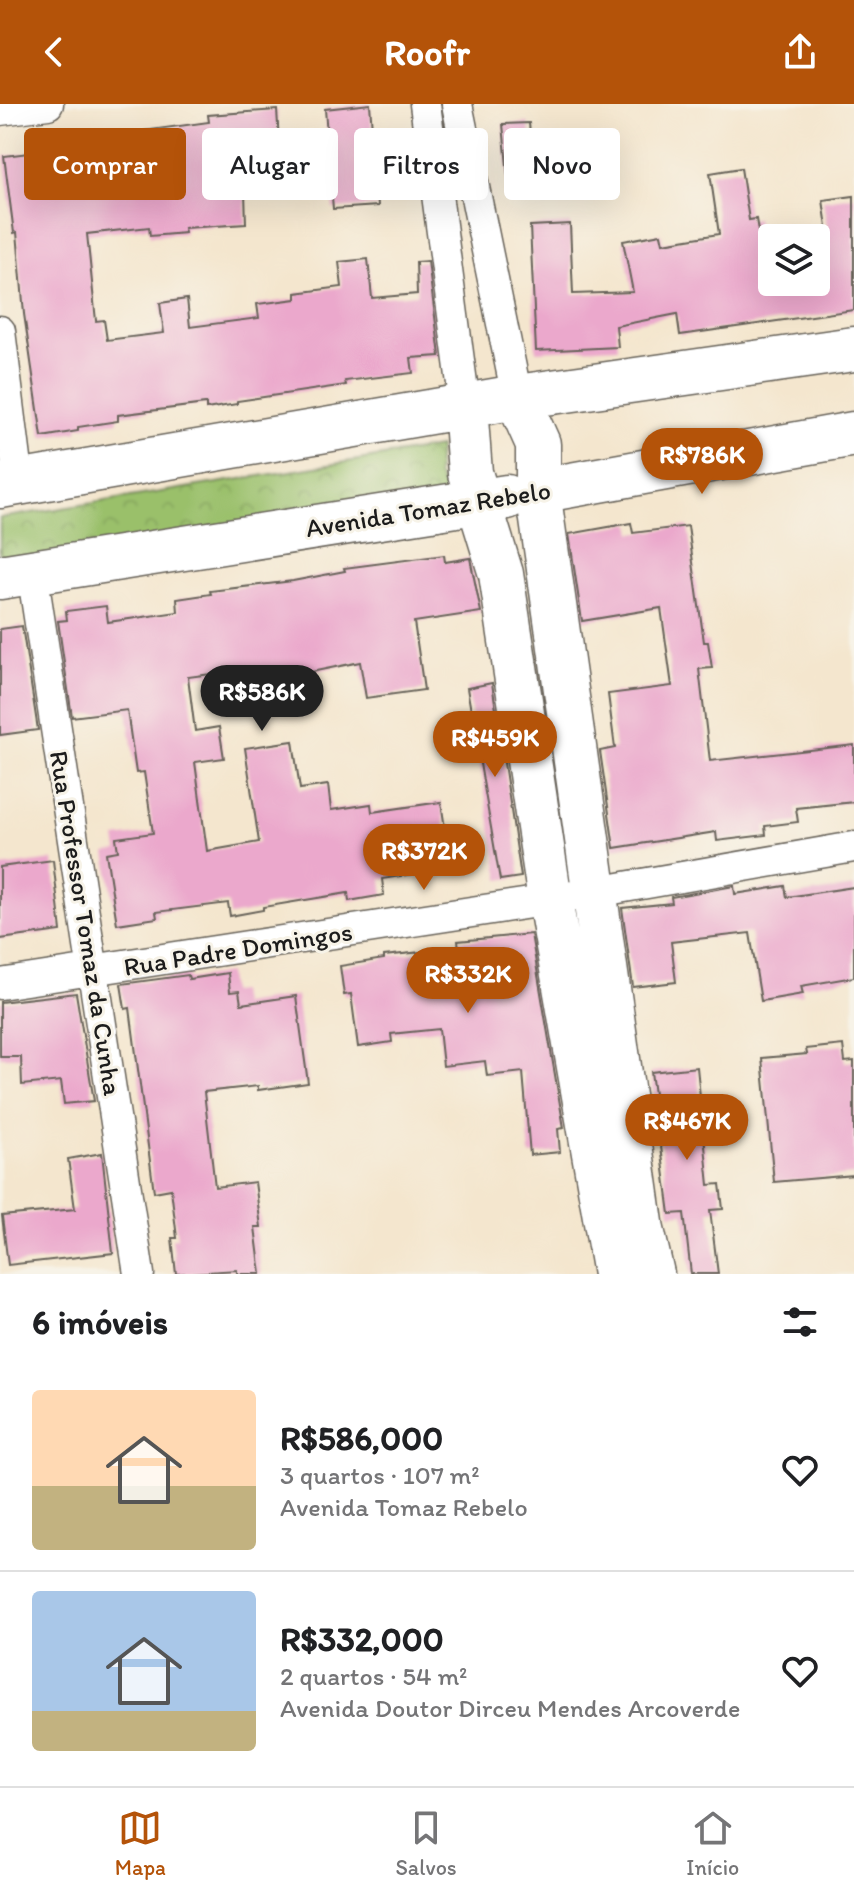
<!DOCTYPE html>
<html lang="pt">
<meta charset="utf-8">
<style>
:root{--surface:#fff;--page:#f6f6f6;--text:#202124;--muted:#757577;--line:#e0e0e0;--accent:#b45309}
body{margin:0;font-family:Itim,sans-serif;background:var(--page);color:var(--text);height:100vh;display:flex;flex-direction:column;font-size:30px;white-space:nowrap}
*{box-sizing:border-box;margin:0}
p{font-size:26px;color:var(--muted)}
.icon{flex:none;width:44px;height:44px;fill:none;stroke:currentColor;stroke-width:2;stroke-linecap:round;stroke-linejoin:round}
.map{position:relative;height:1170px;overflow:hidden}
.details{display:flex;flex-direction:column;background:var(--surface);flex:1}
.details>*{flex:none}
.banner{position:absolute;left:24px;top:24px;width:806px;height:72px;display:flex;gap:16px}
.controls{position:absolute;left:758px;top:120px;display:grid;gap:16px}
.controls a{display:grid;place-items:center;width:72px;height:72px;border-radius:8px;background:var(--surface);box-shadow:0 8px 32px #0002;font-size:40px}
.price{position:absolute;translate:-50% -68px;padding:0 18px;border-radius:28px;background:var(--accent);color:#fff;font-size:26px;line-height:52px;filter:drop-shadow(0 2px 4px #0008)}
.price::after{content:'';position:absolute;left:50%;top:48px;width:24px;height:18px;margin-left:-12px;background:inherit;clip-path:polygon(0 0,100% 0,50% 100%)}
.price.active{background:#222;color:#fff}
ul{padding:0;list-style:none}
li{display:flex;align-items:center;gap:24px;height:200px;padding:0 32px}
li+li{border-top:2px solid var(--line)}
li span{display:grid;place-items:center;flex:none;width:224px;height:160px;border-radius:8px;color:#555}
li>.icon{margin-inline-start:auto}
span .icon{width:96px;height:96px;fill:#fffc;stroke-width:1}
li b{font-size:34px}
h2{display:flex;justify-content:space-between;align-items:center;height:96px;padding:0 32px;font-size:34px}
.tag{padding:0 28px;border-radius:8px;background:var(--surface);box-shadow:0 8px 32px #0002;font-size:28px;line-height:72px}
.tag.active{background:var(--accent);color:#fff}
header{display:flex;justify-content:space-between;align-items:center;height:104px;padding:0 32px;background:var(--accent);color:#fff;font-size:36px;font-weight:700}
.tab-bar{display:flex;justify-content:space-around;align-items:center;height:112px;border-top:2px solid var(--line);background:var(--surface);font-size:22px;color:var(--muted)}
.tab-bar a{display:grid;justify-items:center;gap:4px}
.tab-bar .active{color:var(--accent)}
.map>svg:first-child{display:block}
.park{fill:url(#park-crowns);stroke:#5b6e44;stroke-width:2}
.building{fill:#eba8cc}
.lines{fill:none;stroke-linecap:round;stroke-linejoin:round}
.minor-casing{stroke:#68635a;stroke-width:33}
.secondary-casing{stroke:#68635a;stroke-width:47}
.primary-casing{stroke:#68635a;stroke-width:47}
.minor{stroke:#fff;stroke-width:30}
.secondary{stroke:#fff;stroke-width:44}
.primary{stroke:#fff;stroke-width:44}
.labels{text-anchor:middle;stroke-width:6;stroke-linejoin:round;paint-order:stroke}
.street-label{font-size:26px;fill:#1c1c1c;stroke:#f7f3e8}
</style>
<header><svg class="icon" aria-label="back" viewBox="0 0 24 24"><path d="M15 5l-7 7 7 7"/></svg>Roofr<svg class="icon" aria-label="share" viewBox="0 0 24 24"><path d="M12 15V3M7 8l5-5 5 5M5 13v7h14v-7"/></svg></header>
<div class="map">
<svg width="854" height="1170" viewBox="0 0 854 1170">
<defs>
<pattern id="park-crowns" width="20" height="18" patternUnits="userSpaceOnUse" patternTransform="scale(2)"><rect width="20" height="18" fill="#9ac06b"/><path d="M2 6a3 3 0 1 1 6 0M12 15a3 3 0 1 1 6 0" fill="none" stroke="#84a45c"/></pattern>
</defs>
<rect width="100%" height="100%" fill="#f7f3e8"/>
<filter id="ink" filterUnits="userSpaceOnUse"><feTurbulence type="fractalNoise" baseFrequency=".0125" numOctaves="2"/><feDisplacementMap in="SourceGraphic" scale="16" xChannelSelector="R" yChannelSelector="G"/><feConvolveMatrix kernelMatrix="1 2 1 2 8 2 1 2 1" color-interpolation-filters="sRGB"/></filter>
<filter id="wash" filterUnits="userSpaceOnUse"><feTurbulence type="fractalNoise" baseFrequency=".006" numOctaves="4" result="noise"/><feDisplacementMap in="SourceGraphic" scale="32" xChannelSelector="R" yChannelSelector="G"/><feGaussianBlur stdDeviation="1.8" result="paint"/><feColorMatrix in="noise" values="0 0 0 0 0 0 0 0 0 0 0 0 0 0 0 0 0 1.4 0 .05"/><feComposite in="paint" operator="in"/></filter>
<g filter="url(#wash)">
<rect width="100%" height="100%" fill="#f4e6ce"/>
<path class="park" d="M439,343L437,371L449,393L0,464V414Z"/>
<g id="blocks">
<path class="building" d="M370,0L378,102L333,105L325,5Z
M277,6L282,84L245,87L246,120L184,124L185,129L150,132L149,123L87,130L96,217L104,216L107,236L164,229L160,199L187,195L190,223L259,214L257,200L296,195V189L342,183L339,158L368,155L372,194L417,190L416,158L428,157L440,252L411,254L413,269L345,277L346,281L237,297V300L206,305V300L118,311V317L78,323V327L42,333L24,210L17,128L14,129L4,52L78,43L77,36L209,18L208,11Z
M529,19L534,71L508,73L503,20Z
M741,64L749,116L756,115L760,139L772,138V178H816V134H800L828,130L823,96L854,92V206L680,231L677,210L616,222L618,243L536,247L530,122L570,120L573,190L633,188L623,137L661,130L663,139L719,130L710,69Z
M631,419L633,429L688,422L704,538H708L712,564L699,565L710,657L854,641V698L796,704L798,718L765,722L766,731L717,737L716,728L614,744L600,647L615,644L608,590L672,582L661,504L582,517L569,430Z
M444,451L445,458L470,454L481,508L414,518L424,586L366,594L360,558L306,569L311,600L278,605L273,573L250,577L249,565L188,573L195,627L219,623L224,654L195,658L207,747L259,738L245,644L293,637L300,685L328,681L331,706L371,700L372,708L441,698L451,764L382,775L384,791L349,797L348,789L263,803V806L230,812L228,799L156,808L157,814L117,820L106,749L118,747L116,734L153,729L144,668L136,669L127,606L72,613L58,517L67,516L66,507L106,502L108,518L178,508L177,495L211,490L210,487L293,477L345,467L344,464Z
M22,522L38,626L0,631V525Z
M492,579L521,773L500,776L467,584Z
M53,756L61,827L0,835V763Z
M734,782L735,790L785,782L787,793L854,783V873L801,882L803,890L761,897L750,829L671,838L676,878L633,883L622,804L672,799L671,793Z
M531,830L564,1024L558,1025L560,1048L530,1051L523,968L487,972L485,957L443,962L439,925L391,930L392,938L358,943L351,890L344,891L340,862L384,855V852L459,844L458,837Z
M228,869L230,888L239,887L241,900L296,892L308,979L258,986V982L204,988L215,1083L255,1078L261,1123H255L261,1170H237V1166L176,1170L172,1134H177L171,1085L154,1088L130,904L125,905L121,880L188,871L189,875Z
M76,889L94,997L64,1000L61,977L22,981L21,953H0V898Z
M843,941L845,958L854,957V1071L774,1078L762,954L807,950L806,945Z
M697,963L709,1081L720,1080L723,1105L710,1106L718,1170H691L684,1109L670,1110L651,968Z
M102,1049L113,1149L8,1161L2,1112L75,1105L68,1055Z"/>
</g>
</g>
<g filter="url(#ink)">
<use href="#blocks" fill-opacity="0" stroke="#68635a" stroke-width="2"/>
<g class="lines">
<defs>
<path id="minor" d="M425,0L465,302
M457,0L517,293
M0,6L48,0
M0,227L19,379
M32,467L139,1170
M0,880L550,796L854,743"/>
<path id="secondary" d="M517,293L854,245
M538,387L854,330"/>
<path id="primary" d="M465,302L470,369L501,470L550,796L615,1170
M0,382L517,293L538,340V387L642,1126L652,1170
M0,473L507,393"/>
</defs>
<use href="#minor" class="minor-casing"/>
<use href="#secondary" class="secondary-casing"/>
<use href="#primary" class="primary-casing"/>
<use href="#minor" class="minor"/>
<use href="#secondary" class="secondary"/>
<use href="#primary" class="primary"/>
</g>
</g>
<g class="labels">
<g class="street-label">
<text transform="translate(428 405) rotate(-9)" y="9">Avenida Tomaz Rebelo</text>
<text transform="translate(86 819) rotate(81)" y="9">Rua Professor Tomaz da Cunha</text>
<text transform="translate(238 845) rotate(-9)" y="9">Rua Padre Domingos</text>
</g>
</g>
</svg>
<div class="controls">
<a><svg class="icon" aria-label="layers" viewBox="0 0 24 24"><path d="M12 4l9 5-9 5-9-5zM3 14l9 5 9-5"/></svg></a>
</div>
<b class="price" style="left:702px;top:392px">R$786K</b>
<b class="price active" style="left:262px;top:629px">R$586K</b>
<b class="price" style="left:495px;top:675px">R$459K</b>
<b class="price" style="left:424px;top:788px">R$372K</b>
<b class="price" style="left:468px;top:911px">R$332K</b>
<b class="price" style="left:687px;top:1058px">R$467K</b>
<div class="banner">
<a class="tag active">Comprar</a>
<a class="tag">Alugar</a>
<a class="tag">Filtros</a>
<a class="tag">Novo</a>
</div>
</div>
<section class="details">
<h2>6 imóveis<svg class="icon" aria-label="filters" viewBox="0 0 24 24"><path d="M4 7h16M4 17h16"/><circle cx="9" cy="7" r="2"/><circle cx="15" cy="17" r="2"/></svg></h2>
<ul>
<li><span style="background:linear-gradient(#ffd9b3 60%,#c2b280 0)"><svg class="icon" aria-label="home" viewBox="0 0 24 24"><path d="M3 11l9-7 9 7M6 9v11h12V9"/></svg></span><div><b>R$586,000</b><p>3 quartos · 107 m²</p><p>Avenida Tomaz Rebelo</p></div><svg class="icon" aria-label="heart" viewBox="0 0 24 24"><path d="M12 20l-8-8c-3-5 5-10 8-4 3-6 11-1 8 4z"/></svg></li>
<li><span style="background:linear-gradient(#a9c7e8 75%,#c2b280 0)"><svg class="icon" aria-label="home" viewBox="0 0 24 24"><path d="M3 11l9-7 9 7M6 9v11h12V9"/></svg></span><div><b>R$332,000</b><p>2 quartos · 54 m²</p><p>Avenida Doutor Dirceu Mendes Arcoverde</p></div><svg class="icon" aria-label="heart" viewBox="0 0 24 24"><path d="M12 20l-8-8c-3-5 5-10 8-4 3-6 11-1 8 4z"/></svg></li>
</ul>
</section>
<nav class="tab-bar">
<a class="active"><svg class="icon" aria-label="map" viewBox="0 0 24 24"><path d="M3 6l6-2 6 2 6-2v14l-6 2-6-2-6 2zM9 4v14M15 6v14"/></svg>Mapa</a>
<a><svg class="icon" aria-label="saved" viewBox="0 0 24 24"><path d="M7 4h10v16l-5-4-5 4z"/></svg>Salvos</a>
<a><svg class="icon" aria-label="home" viewBox="0 0 24 24"><path d="M3 11l9-7 9 7M6 9v11h12V9"/></svg>Início</a>
</nav>
